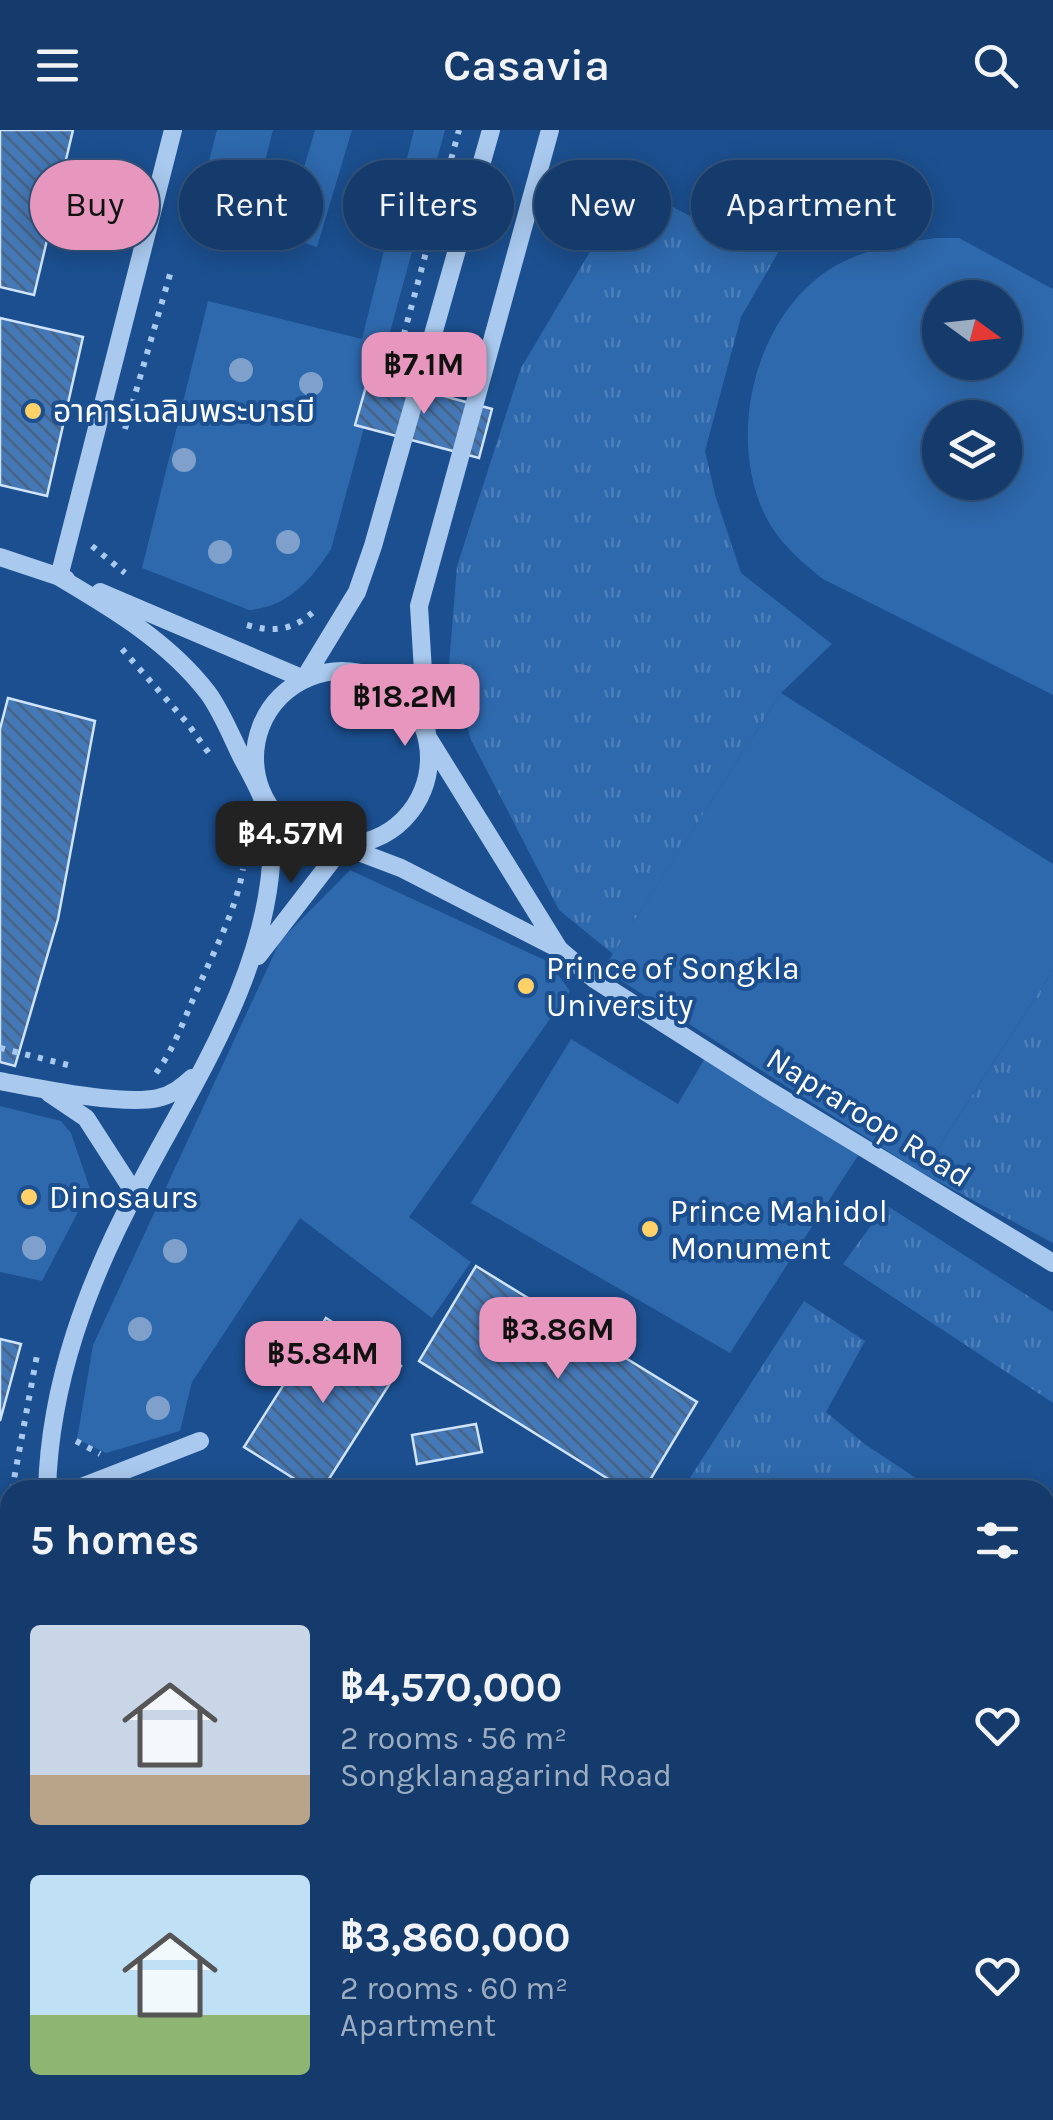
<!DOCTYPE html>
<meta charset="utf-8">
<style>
:root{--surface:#143b6b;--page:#1d4271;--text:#f1f3f6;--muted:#9dadc1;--line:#33557e;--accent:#e797bd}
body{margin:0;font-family:Karla,"Noto Sans Thai",sans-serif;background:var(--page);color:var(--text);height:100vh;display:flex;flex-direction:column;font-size:38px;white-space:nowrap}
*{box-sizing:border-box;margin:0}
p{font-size:32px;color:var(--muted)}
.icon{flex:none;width:55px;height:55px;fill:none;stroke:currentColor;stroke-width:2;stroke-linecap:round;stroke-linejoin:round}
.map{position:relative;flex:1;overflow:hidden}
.details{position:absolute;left:0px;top:1350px;width:1055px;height:640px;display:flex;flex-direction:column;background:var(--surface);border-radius:30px 30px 0 0;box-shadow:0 5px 25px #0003,0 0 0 2px var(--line)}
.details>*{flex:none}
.hud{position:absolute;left:30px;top:30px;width:995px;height:90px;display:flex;gap:20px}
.needle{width:65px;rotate:105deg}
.fabs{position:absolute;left:922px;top:150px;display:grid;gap:20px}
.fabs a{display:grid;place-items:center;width:100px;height:100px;border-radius:50%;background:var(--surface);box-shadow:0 5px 25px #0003,0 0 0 2px var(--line);font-size:50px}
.price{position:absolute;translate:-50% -85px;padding:0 22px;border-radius:20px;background:var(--accent);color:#111;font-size:32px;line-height:65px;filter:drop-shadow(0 2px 5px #0008)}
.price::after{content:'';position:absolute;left:50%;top:60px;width:30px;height:22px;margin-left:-15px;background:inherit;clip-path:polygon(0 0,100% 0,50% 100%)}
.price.selected{background:#222;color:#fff}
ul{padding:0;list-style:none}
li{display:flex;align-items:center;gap:30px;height:250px;padding:0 30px}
li span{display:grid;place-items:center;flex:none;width:280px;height:200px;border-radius:10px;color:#555}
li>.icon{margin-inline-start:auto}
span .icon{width:120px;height:120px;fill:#fffc;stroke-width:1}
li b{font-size:42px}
h2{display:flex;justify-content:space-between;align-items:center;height:120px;padding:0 30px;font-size:42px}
.tag{padding:0 35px;border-radius:45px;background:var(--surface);box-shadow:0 5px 25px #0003,0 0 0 2px var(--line);font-size:35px;line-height:90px}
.tag.selected{background:var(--accent);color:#111}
header{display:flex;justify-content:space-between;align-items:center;height:130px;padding:0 30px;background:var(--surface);font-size:45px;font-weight:600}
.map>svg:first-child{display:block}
.grass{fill:url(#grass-tufts)}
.garden{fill:#2e69ad;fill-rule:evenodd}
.water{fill:#3c6290;stroke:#9cc4f0;stroke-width:2.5}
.building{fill:url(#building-back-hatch);stroke:#cfe3fa;stroke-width:2.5}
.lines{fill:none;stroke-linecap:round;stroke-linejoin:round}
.path{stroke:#a9c9ee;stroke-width:6;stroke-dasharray:5 8;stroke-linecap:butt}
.minor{stroke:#a9c9ee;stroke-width:18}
.tree{fill:#7ea0ca}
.poi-dot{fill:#ffd166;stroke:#1b4f8f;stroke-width:4}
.labels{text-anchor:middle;stroke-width:8;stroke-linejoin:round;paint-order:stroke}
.poi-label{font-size:32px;fill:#fff;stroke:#1b4f8f;text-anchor:start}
.street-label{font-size:32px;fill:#fff;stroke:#1b4f8f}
</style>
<header><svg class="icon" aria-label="menu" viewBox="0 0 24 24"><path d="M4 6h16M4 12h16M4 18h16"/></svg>Casavia<svg class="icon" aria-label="search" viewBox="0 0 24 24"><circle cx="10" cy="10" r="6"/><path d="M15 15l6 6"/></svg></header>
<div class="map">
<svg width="1053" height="1990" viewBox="0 0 1053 1990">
<defs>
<pattern id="grass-tufts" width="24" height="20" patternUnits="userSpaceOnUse" patternTransform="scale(2.5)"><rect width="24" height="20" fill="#2e69ad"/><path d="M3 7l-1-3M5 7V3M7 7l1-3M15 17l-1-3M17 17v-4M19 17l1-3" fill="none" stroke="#4d80b9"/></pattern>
<pattern id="building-back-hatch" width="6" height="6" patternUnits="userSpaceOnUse" patternTransform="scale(2.5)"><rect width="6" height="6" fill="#4478b7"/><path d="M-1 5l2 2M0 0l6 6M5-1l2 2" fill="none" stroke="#486282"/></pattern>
</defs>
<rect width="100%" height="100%" fill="#1b4f8f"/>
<path class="grass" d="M630,54L729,107L754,83L779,121L741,187L705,321L716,368L741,443L832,514L781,563L613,824L559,780L471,610L449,535L457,436L521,238Z
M1053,840V1113L922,1043Z
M886,1075L1053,1182V1273L843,1134Z
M804,1171L865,1211L826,1282L866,1315L934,1360H682Z
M1045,1431L1053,1436V1990H969L968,1980H1045Z
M277,1980H356L351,1990H271Z"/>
<path class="garden" d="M217,0H273L252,83L199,70Z
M315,0H352L317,117L284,106Z
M414,0H445L331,419C311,450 288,477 249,480L142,438L208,171L362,209Z
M936,108H959L1053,159V565L823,449C799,430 776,410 763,381C730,307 752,203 815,150C850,121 893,114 936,108ZM940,168H1005V232H940ZM940,288H1005V352H940Z
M781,563L1053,734V840L922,1043L603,839Z
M350,740L549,832L570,861L409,1087L471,1132L432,1188L300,1088L192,1252L180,1301L106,1323L77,1309L93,1215L280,811Z
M571,909L678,974L705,928L859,1024L730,1223L471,1073Z
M0,976L61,991L71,1003L90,1059L42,1151L0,1142Z
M10,1559V1693L0,1690V1560Z
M27,1980H155L158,1990H25Z"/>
<path class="water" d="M0,1941L10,1944V1980H22L20,1990H0Z"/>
<path class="building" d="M0,0H73L34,165L0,157Z
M0,188L83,207L47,366L0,355Z
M369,246L492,279L479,328L355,295Z
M8,568L95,591L58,789L15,936L0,932V599Z
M476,1136L697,1272L644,1360H626L419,1231Z
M326,1188L401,1236L322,1360H312L244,1317Z
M0,1209L21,1214L0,1291Z
M476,1294L482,1322L417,1334L412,1305Z
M0,1694L10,1697V1922L7,1936L0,1935Z
M741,1980H838V1990H742Z
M940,1980H952L954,1990H873Z"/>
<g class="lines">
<path class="path" d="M397,230L459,0
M125,299L171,141
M92,416L125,443
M247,495C275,503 296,500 317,478
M122,519L188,594L213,629
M0,918L72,936
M156,943C175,918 185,886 198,858C215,819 236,780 243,739
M76,1311L100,1324
M12,1360L37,1225
M1045,1875L1053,1876
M165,1980L168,1990"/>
<path class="minor" d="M550,0L419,476L427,606L559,819
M0,427L66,449
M59,447L173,0
M100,462L304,549L357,462L373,416L491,0
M255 628a87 87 0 1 1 174 0a87 87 0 1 1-174 0Z
M258,826L343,716L401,738L559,819L594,849L765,958L1053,1133
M0,951C37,958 123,976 158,968C172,965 182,957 192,948
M49,963L86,988L135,1064
M47,1360C50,1252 88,1152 138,1058C194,951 270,840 272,715C272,683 258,657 243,630C232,608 222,582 208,563C169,512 113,479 59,447
M74,1360L200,1311
M197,1980L200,1990"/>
</g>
<g class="tree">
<circle cx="241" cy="240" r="12"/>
<circle cx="311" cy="254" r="12"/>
<circle cx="184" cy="330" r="12"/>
<circle cx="288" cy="412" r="12"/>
<circle cx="220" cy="422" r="12"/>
<circle cx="34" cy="1118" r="12"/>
<circle cx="175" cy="1121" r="12"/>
<circle cx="140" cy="1199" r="12"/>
<circle cx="158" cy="1278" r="12"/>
</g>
<g class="poi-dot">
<circle cx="33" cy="281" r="10"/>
<circle cx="526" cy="856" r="10"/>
<circle cx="29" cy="1067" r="10"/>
<circle cx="650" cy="1099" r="10"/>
</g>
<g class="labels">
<g class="poi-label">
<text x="53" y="292">อาคารเฉลิมพระบารมี</text>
<text x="546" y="849">Prince of Songkla<tspan x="546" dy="37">University</tspan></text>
<text x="49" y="1078">Dinosaurs</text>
<text x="670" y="1092">Prince Mahidol<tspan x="670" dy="37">Monument</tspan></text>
</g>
<g class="street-label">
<text transform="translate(869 987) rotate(32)" y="11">Napraroop Road</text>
</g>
</g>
</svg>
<div class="fabs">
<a><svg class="needle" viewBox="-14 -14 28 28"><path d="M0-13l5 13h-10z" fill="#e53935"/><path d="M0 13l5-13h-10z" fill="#9dadc1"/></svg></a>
<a><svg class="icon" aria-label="layers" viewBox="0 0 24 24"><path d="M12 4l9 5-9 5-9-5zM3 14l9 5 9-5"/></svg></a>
</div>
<b class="price" style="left:424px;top:287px">฿7.1M</b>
<b class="price" style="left:405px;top:619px">฿18.2M</b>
<b class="price selected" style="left:291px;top:756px">฿4.57M</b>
<b class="price" style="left:558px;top:1252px">฿3.86M</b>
<b class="price" style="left:323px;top:1276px">฿5.84M</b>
<div class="hud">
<a class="tag selected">Buy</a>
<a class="tag">Rent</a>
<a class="tag">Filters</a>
<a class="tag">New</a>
<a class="tag">Apartment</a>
</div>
<section class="details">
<h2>5 homes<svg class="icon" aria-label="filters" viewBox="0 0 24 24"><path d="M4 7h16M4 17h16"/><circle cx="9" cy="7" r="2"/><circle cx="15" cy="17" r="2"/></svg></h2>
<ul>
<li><span style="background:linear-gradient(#c9d6e8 75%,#b9a48a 0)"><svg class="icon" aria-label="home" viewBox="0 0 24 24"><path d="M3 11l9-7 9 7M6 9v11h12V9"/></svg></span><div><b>฿4,570,000</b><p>2 rooms · 56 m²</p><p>Songklanagarind Road</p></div><svg class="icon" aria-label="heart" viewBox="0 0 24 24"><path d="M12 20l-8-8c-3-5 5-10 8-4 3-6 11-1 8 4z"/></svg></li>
<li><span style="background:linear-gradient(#bfe0f5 70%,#8fb573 0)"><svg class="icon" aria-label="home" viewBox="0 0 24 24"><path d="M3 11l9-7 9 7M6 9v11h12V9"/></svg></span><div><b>฿3,860,000</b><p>2 rooms · 60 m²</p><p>Apartment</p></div><svg class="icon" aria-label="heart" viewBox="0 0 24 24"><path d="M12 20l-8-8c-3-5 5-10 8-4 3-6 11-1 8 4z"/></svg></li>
</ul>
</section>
</div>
